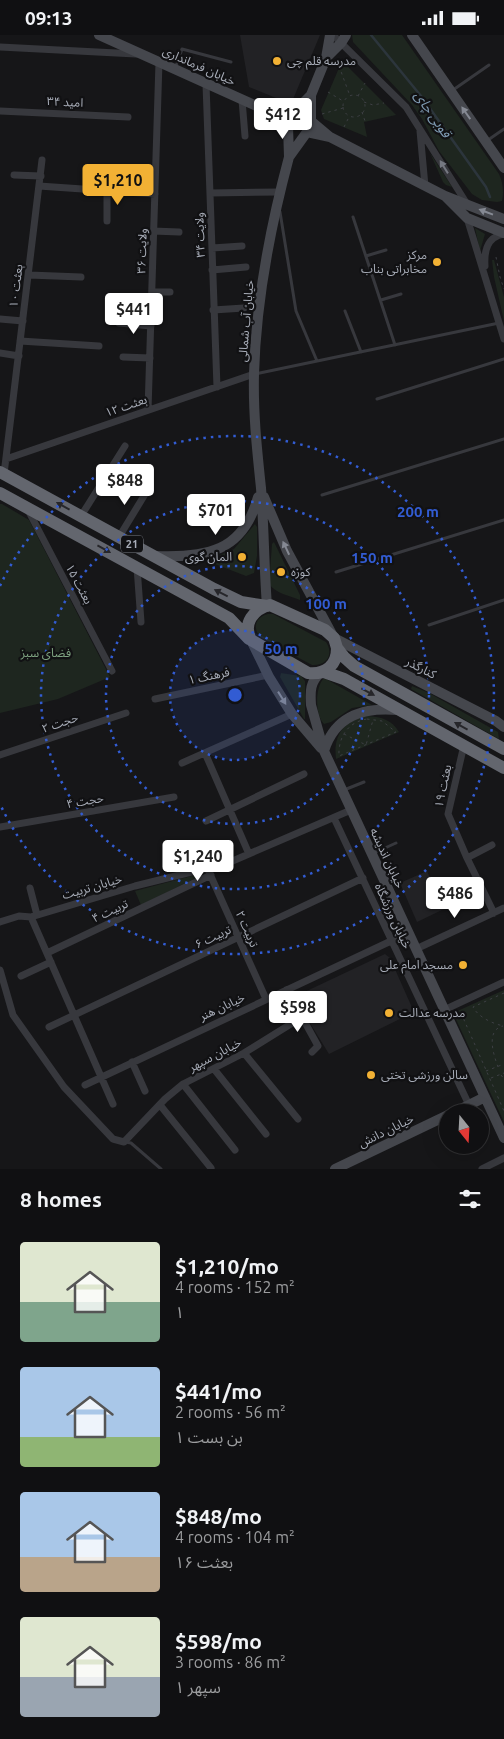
<!DOCTYPE html>
<meta charset="utf-8">
<style>
:root{--surface:#101012;--page:#19191b;--text:#f1f3f6;--muted:#9c9d9f;--line:#303032;--accent:#f2b134}
body{margin:0;font-family:Ubuntu,"Noto Sans Arabic",sans-serif;background:var(--page);color:var(--text);height:100vh;display:flex;flex-direction:column;font-size:19px;white-space:nowrap}
*{box-sizing:border-box;margin:0}
p{font-size:16px;color:var(--muted)}
.icon{flex:none;width:28px;height:28px;fill:none;stroke:currentColor;stroke-width:2;stroke-linecap:round;stroke-linejoin:round}
.map{position:relative;height:1134px;overflow:hidden}
.details{display:flex;flex-direction:column;background:var(--surface);flex:1}
.details>*{flex:none}
.needle{width:32px;rotate:162deg}
.controls{position:absolute;left:439px;top:1069px;display:grid;gap:10px}
.controls a{display:grid;place-items:center;width:50px;height:50px;border-radius:50%;background:var(--surface);box-shadow:0 5px 20px #0002,0 0 0 1px var(--line);font-size:25px}
.price{position:absolute;translate:-50% -42px;padding:0 11px;border-radius:5px;background:#fff;color:#222;font-size:16px;line-height:32px;filter:drop-shadow(0 1px 2px #0008)}
.price::after{content:'';position:absolute;left:50%;top:30px;width:15px;height:11px;margin-left:-8px;background:inherit;clip-path:polygon(0 0,100% 0,50% 100%)}
.price.on{background:var(--accent);color:#111}
ul{padding:0;list-style:none}
li{display:flex;align-items:center;gap:15px;height:125px;padding:0 20px}
li span{display:grid;place-items:center;flex:none;width:140px;height:100px;border-radius:5px;color:#555}
li>.icon{margin-inline-start:auto}
span .icon{width:60px;height:60px;fill:#fffc;stroke-width:1}
li b{font-size:21px}
h2{display:flex;justify-content:space-between;align-items:center;height:60px;padding:0 20px;font-size:21px}
.status{display:flex;justify-content:space-between;align-items:center;height:35px;padding:0 25px;background:var(--surface);direction:ltr}
.status svg{height:14px;fill:currentColor}
.map>svg:first-child{display:block}
.built{fill:#222225}
.green{fill:#1e261f}
.lines{fill:none;stroke-linecap:round;stroke-linejoin:round}
.stream{stroke:#2c353c;stroke-width:2.5}
.path{stroke:#3d3f44;stroke-width:1;stroke-dasharray:2.5 4;stroke-linecap:butt}
.lane{stroke:#37383d;stroke-width:3}
.street{stroke:#37383d;stroke-width:7}
.secondary{stroke:#45474d;stroke-width:10}
.highway{stroke:#63666e;stroke-width:12}
.oneway{fill:#858993}
.oneway2{fill:#757881}
.oneway3{fill:#26262a}
.ring{fill:none;stroke:#325cd3;stroke-width:2.5;stroke-dasharray:2.5 5}
.poi-dot{fill:#f2b134;stroke:#111113;stroke-width:2}
.labels{text-anchor:middle;stroke-width:4.5;stroke-linejoin:round;paint-order:stroke}
.shield{fill:#111113;stroke:#7b7e86;stroke-width:1}
.shield-label{font-size:11px;font-weight:bold;fill:#a8adb8}
.poi-label{font-size:12px;fill:#a8adb8;stroke:#111113;text-anchor:start}
.street-label{font-size:12px;fill:#a8adb8;stroke:#111113}
.park-label{font-size:12px;fill:#7fa381;stroke:#111113}
.water-label{font-size:14px;font-style:italic;fill:#7f9bb3;stroke:#111113}
.centre{fill:#325cd3;stroke:#111113;stroke-width:2.5}
.ring-label{font-size:15px;text-anchor:middle;font-weight:bold;fill:#325cd3;stroke:#111113;stroke-width:4.5;stroke-linejoin:round;paint-order:stroke}
</style>
<div class="status"><b>09:13</b><svg viewBox="0 0 49 12"><path d="M0 12V9h3v3zM5 12V6h3v6zM10 12V3h3v9zM15 12V0h3v12zM26 1h20v11H26zM47 4h2v5h-2z"/></svg></div>
<div class="map">
<svg width="504" height="1134" viewBox="0 0 504 1134">
<rect width="100%" height="100%" fill="#161618"/>
<path class="built" d="M240,0H320L291,69L249,52Z
M427,836L444,874L417,887L400,848Z
M385,919L390,923L414,977L329,1019L294,962Z"/>
<path class="green" d="M352,0H402L499,139C503,147 504,158 502,166L497,167L482,165L472,159L439,116L422,84L412,70L353,7Z
M342,26L396,80L364,87L367,102L324,84L321,75Z
M430,118L452,152L446,150L443,147Z
M475,193L485,199L480,216Z
M492,225H494L504,262V286L494,242Z
M0,469H2L29,485L110,642L58,664L0,678Z
M255,489L257,492V521L254,538L246,541L207,526L234,514Z
M274,507L300,560V565C290,561 275,558 269,549L272,509Z
M268,579H273L326,607C334,619 327,631 312,630L260,602C252,592 256,582 268,579Z
M281,638L301,641L305,646V684H304L280,642Z
M323,644H326L372,670L352,673L331,687L324,689C315,680 315,654 323,644Z
M412,651L429,658L498,697L499,704L411,654Z
M368,681C382,682 392,685 399,697L336,724C333,699 344,686 368,681Z
M195,840L196,843L141,870L135,856Z
M504,955V1087L453,978Z"/>
<g class="lines">
<path class="stream" d="M371,0L421,61L486,152L490,162"/>
<path class="path" d="M339,31L350,61
M328,57L343,66
M343 71a11 11 0 1 1 22 0a11 11 0 1 1-22 0Z
M358,61L365,48
M364,67L373,70L384,68
M362,77L365,86
M322,79L343,73
M344,92L349,82
M496,222L500,242L504,254
M367,684L382,686L396,697L339,721C338,702 348,687 367,684Z
M344,699L366,710L373,685
M504,958L473,972C478,982 493,989 504,991
M461,978L504,1076
M498,1032C494,1021 485,995 503,991
M486,1036L504,1029
M501,1040L504,1044
M491,1043L504,1038"/>
<path class="lane" d="M176,31L182,14L231,27
M453,55L489,30
M488,105L504,94
M280,177L296,276L317,326
M353,182L395,310
M366,221L386,215
M381,265L401,259
M345,276L361,317
M255,339L499,288
M377,364L504,324
M322,460L504,404
M336,537L504,485
M429,590L504,565
M344,755L364,747
M374,818L396,808
M125,1107L131,1108L161,1134"/>
<path class="street" d="M333,0L406,72L467,169
M0,12L136,19
M206,49L217,352
M242,65L245,101
M0,76L128,82
M420,96L425,151
M14,140L41,141
M39,151L155,159
M210,158L280,157
M467,183L504,304
M107,186V156
M153,196L179,197
M212,213L242,211
M485,231C484,216 487,202 504,199
M212,235L246,232
M29,240L81,242
M152,257H170
M213,275L244,273
M0,284L23,286
M119,288L151,291
M20,306L99,311
M0,318L19,321
M123,322L150,323
M148,375L159,27
M6,424L254,339
M4,439L42,125
M28,475L112,636
M81,481L125,411
M119,502L150,451
M137,532L141,587
M155,664L268,640
M464,710L448,779L467,823
M205,718L249,819
M0,720L126,678
M182,728L292,679
M334,783L469,1070
M206,786L304,739
M0,792L174,762
M492,810L467,823L494,878
M209,837L266,964
M30,853L37,880
M31,882L113,1069
M0,887L19,881L31,882L135,851L228,828L351,775
M416,914L504,873
M47,918L211,840
M0,935L13,980L64,1052L113,1104L124,1107L165,1064L183,1049L244,1018L302,982L286,955
M21,941L51,927
M444,975L504,947
M302,982L318,1011L312,1017
M49,992L363,843
M244,1018L298,1084
M132,1027L145,1056
M214,1034L266,1099
M183,1049L235,1115
M85,1050L408,898
M160,1070L211,1133
M482,1134L504,1123"/>
<path class="secondary" d="M99,0L261,73
M330,0L326,23L341,8L346,0
M412,0L504,133
M311,60V86L330,102L307,97L289,122L288,91L261,73L293,78Z
M311,60L326,23
M330,102L445,161
M504,184L445,161L467,183L504,198
M264,462L287,516L334,603L496,686L504,692
M155,521C206,523 243,517 258,462
M267,571C264,532 264,492 261,453C257,415 253,378 254,339C256,265 270,193 289,122
M251,605L269,642L292,679L321,713
M321,637C310,647 310,656 311,670L324,716L504,1103
M324,716C335,680 364,672 398,675
M453,1078L485,1062
M335,1134L448,1080"/>
<path class="highway" d="M0,437L214,554L241,567L267,571
M0,458L229,583L249,604
M337,613C337,630 326,640 308,638L251,605C242,588 254,574 270,570L325,595L334,603L337,613L344,622L354,631L504,714
M324,637L344,644L504,733"/>
</g>
<defs><path id="oneway-solid" d="M-6-.8H1V-3.2L6.5 0L1 3.2V.8H-6Z" transform="scale(1.25)"/></defs>
<g class="oneway">
<use href="#oneway-solid" transform="translate(466 78) rotate(-125)"/>
<use href="#oneway-solid" transform="translate(486 177) rotate(-159)"/>
<use href="#oneway-solid" transform="translate(286 513) rotate(-115)"/>
<use href="#oneway-solid" transform="translate(282 663) rotate(58)"/>
</g>
<use class="oneway2" href="#oneway-solid" transform="translate(444 132) rotate(-122)"/>
<g class="oneway3">
<use href="#oneway-solid" transform="translate(63 471) rotate(-151)"/>
<use href="#oneway-solid" transform="translate(104 514) rotate(29)"/>
<use href="#oneway-solid" transform="translate(221 558) rotate(-153)"/>
<use href="#oneway-solid" transform="translate(368 657) rotate(28)"/>
<use href="#oneway-solid" transform="translate(461 691) rotate(-151)"/>
</g>
<circle cx="235" cy="660" r="65" fill="#325cd3" fill-opacity=".12"/>
<g class="ring">
<circle cx="235" cy="660" r="65"/>
<circle cx="235" cy="660" r="129"/>
<circle cx="235" cy="660" r="194"/>
<path d="M0 551A259 259 0 1 1 0 769"/>
</g>
<g class="poi-dot">
<circle cx="277" cy="26" r="5"/>
<circle cx="437" cy="227" r="5"/>
<circle cx="242" cy="522" r="5"/>
<circle cx="281" cy="537" r="5"/>
<circle cx="463" cy="930" r="5"/>
<circle cx="389" cy="978" r="5"/>
<circle cx="371" cy="1040" r="5"/>
</g>
<g class="labels">
<rect class="shield" x="121" y="500.5" width="22" height="17" rx="4"/>
<g class="shield-label">
<text x="132" y="513">21</text>
</g>
<g class="poi-label">
<text x="287" y="30">مدرسه قلم چی</text>
<text x="427" y="224" text-anchor="end">مرکز<tspan x="427" dy="14">مخابراتی بناب</tspan></text>
<text x="232" y="526" text-anchor="end">المان گوی</text>
<text x="291" y="541">کوزه</text>
<text x="453" y="934" text-anchor="end">مسجد امام علی</text>
<text x="399" y="982">مدرسه عدالت</text>
<text x="381" y="1044">سالن ورزشی تختی</text>
</g>
<g class="street-label">
<text transform="translate(199 31) rotate(24)" y="4">خیابان فرمانداری</text>
<text transform="translate(65 67) rotate(3)" y="4">امید ۳۴</text>
<text transform="translate(200 200) rotate(-92)" y="4">ولایت ۳۴</text>
<text transform="translate(142 216) rotate(-88)" y="4">ولایت ۳۶</text>
<text transform="translate(16 251) rotate(-83)" y="4">بعثت ۱۰</text>
<text transform="translate(246 286) rotate(-85)" y="4">خیابان آب شمالی</text>
<text transform="translate(126 371) rotate(-19)" y="4">بعثت ۱۲</text>
<text transform="translate(79 549) rotate(62)" y="4">بعثت ۱۵</text>
<text transform="translate(421 633) rotate(27)" y="4">کنارگذر</text>
<text transform="translate(209 641) rotate(-12)" y="4">فرهنگ ۱</text>
<text transform="translate(60 688) rotate(-19)" y="4">حجت ۲</text>
<text transform="translate(443 751) rotate(-78)" y="4">بعثت ۱۹</text>
<text transform="translate(85 766) rotate(-10)" y="4">حجت ۴</text>
<text transform="translate(387 823) rotate(65)" y="4">خیابان اندیشه</text>
<text transform="translate(92 852) rotate(-16)" y="4">خیابان تربیت</text>
<text transform="translate(110 876) rotate(-25)" y="4">تربیت ۴</text>
<text transform="translate(393 881) rotate(65)" y="4">خیابان ورزشگاه</text>
<text transform="translate(247 894) rotate(66)" y="4">تربیت ۲</text>
<text transform="translate(213 902) rotate(-25)" y="4">تربیت ۶</text>
<text transform="translate(222 972) rotate(-25)" y="4">خیابان هنر</text>
<text transform="translate(215 1020) rotate(-28)" y="4">خیابان سپهر</text>
<text transform="translate(386 1096) rotate(-26)" y="4">خیابان دانش</text>
</g>
<g class="park-label">
<text x="46" y="622">فضای سبز</text>
</g>
<g class="water-label">
<text transform="translate(433 79) rotate(55)" y="5">قوبی چای</text>
</g>
</g>
<circle cx="235" cy="660" r="8" class="centre"/>
<g class="ring-label">
<text x="418" y="482">200 m</text>
<text x="372" y="528">150 m</text>
<text x="326" y="574">100 m</text>
<text x="281" y="619">50 m</text>
</g>
</svg>
<div class="controls">
<a><svg class="needle" viewBox="-14 -14 28 28"><path d="M0-13l5 13h-10z" fill="#e53935"/><path d="M0 13l5-13h-10z" fill="#9c9d9f"/></svg></a>
</div>
<b class="price" style="left:283px;top:105px">$412</b>
<b class="price on" style="left:118px;top:171px">$1,210</b>
<b class="price" style="left:134px;top:300px">$441</b>
<b class="price" style="left:125px;top:471px">$848</b>
<b class="price" style="left:216px;top:501px">$701</b>
<b class="price" style="left:198px;top:847px">$1,240</b>
<b class="price" style="left:455px;top:884px">$486</b>
<b class="price" style="left:298px;top:998px">$598</b>
</div>
<section class="details">
<h2>8 homes<svg class="icon" aria-label="filters" viewBox="0 0 24 24"><path d="M4 7h16M4 17h16"/><circle cx="9" cy="7" r="2"/><circle cx="15" cy="17" r="2"/></svg></h2>
<ul>
<li><span style="background:linear-gradient(#dfe7d0 60%,#7fa58c 0)"><svg class="icon" aria-label="home" viewBox="0 0 24 24"><path d="M3 11l9-7 9 7M6 9v11h12V9"/></svg></span><div><b>$1,210/mo</b><p>4 rooms · 152 m²</p><p>۱</p></div></li>
<li><span style="background:linear-gradient(#a9c7e8 70%,#8fb573 0)"><svg class="icon" aria-label="home" viewBox="0 0 24 24"><path d="M3 11l9-7 9 7M6 9v11h12V9"/></svg></span><div><b>$441/mo</b><p>2 rooms · 56 m²</p><p>بن بست ۱</p></div></li>
<li><span style="background:linear-gradient(#a9c7e8 65%,#b9a48a 0)"><svg class="icon" aria-label="home" viewBox="0 0 24 24"><path d="M3 11l9-7 9 7M6 9v11h12V9"/></svg></span><div><b>$848/mo</b><p>4 rooms · 104 m²</p><p>بعثت ۱۶</p></div></li>
<li><span style="background:linear-gradient(#dfe7d0 60%,#9aa5b1 0)"><svg class="icon" aria-label="home" viewBox="0 0 24 24"><path d="M3 11l9-7 9 7M6 9v11h12V9"/></svg></span><div><b>$598/mo</b><p>3 rooms · 86 m²</p><p>سپهر ۱</p></div></li>
</ul>
</section>
